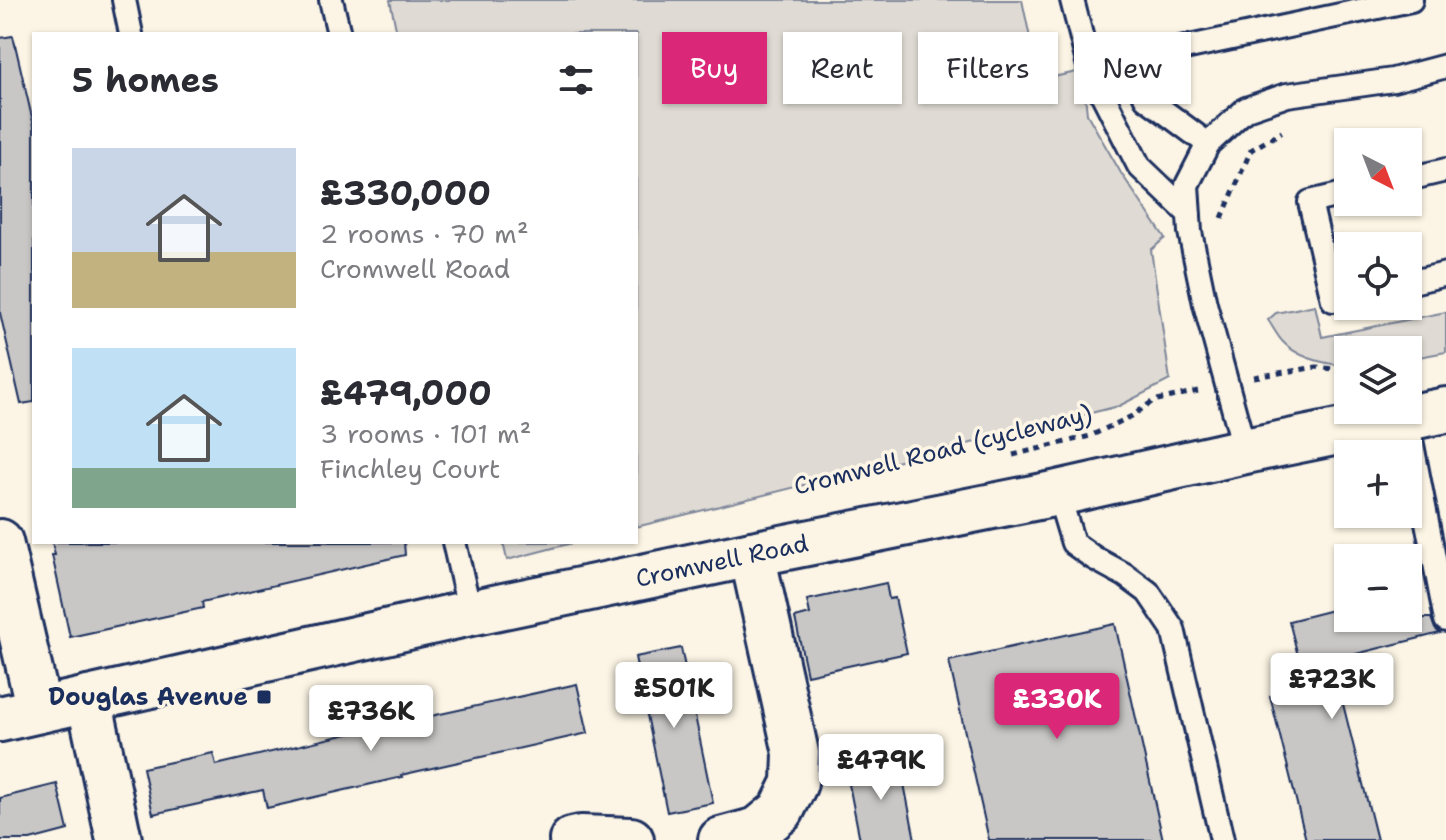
<!DOCTYPE html>
<meta charset="utf-8">
<style>
:root{--surface:#fff;--page:#f2f2f3;--text:#2b2b33;--muted:#7c7c81;--accent:#db2777}
body{margin:0;font-family:"Shantell Sans",sans-serif;background:var(--page);color:var(--text);height:100vh;display:flex;flex-direction:column;font-size:30px;white-space:nowrap}
*{box-sizing:border-box;margin:0}
p{font-size:26px;color:var(--muted)}
.icon{flex:none;width:44px;height:44px;fill:none;stroke:currentColor;stroke-width:2;stroke-linecap:round;stroke-linejoin:round}
.map{position:relative;flex:1;overflow:hidden}
.sheet{position:absolute;left:32px;top:32px;width:606px;height:512px;display:flex;flex-direction:column;background:var(--surface);border-radius:0px;box-shadow:0 2px 6px #0004}
.sheet>*{flex:none}
.banner{position:absolute;left:662px;top:32px;width:664px;height:72px;display:flex;gap:16px}
.needle{width:52px;rotate:138deg}
.tools{position:absolute;left:1334px;top:128px;display:grid;gap:16px}
.tools a{display:grid;place-items:center;width:88px;height:88px;border-radius:0px;background:var(--surface);box-shadow:0 2px 6px #0004;font-size:40px}
.price{position:absolute;translate:-50% -68px;padding:0 18px;border-radius:8px;background:#fff;color:#222;font-size:26px;line-height:52px;filter:drop-shadow(0 2px 4px #0008)}
.price::after{content:'';position:absolute;left:50%;top:48px;width:24px;height:18px;margin-left:-12px;background:inherit;clip-path:polygon(0 0,100% 0,50% 100%)}
.price.current{background:var(--accent);color:#fff}
ul{padding:0;list-style:none}
li{display:flex;align-items:center;gap:24px;height:200px;padding:0 40px}
li span{display:grid;place-items:center;flex:none;width:224px;height:160px;border-radius:0px;color:#555}
li>.icon{margin-inline-start:auto}
span .icon{width:96px;height:96px;fill:#fffc;stroke-width:1}
li b{font-size:34px}
h2{display:flex;justify-content:space-between;align-items:center;height:96px;padding:0 40px;font-size:34px}
.pill{padding:0 28px;border-radius:0px;background:var(--surface);box-shadow:0 2px 6px #0004;font-size:28px;line-height:72px}
.pill.current{background:var(--accent);color:#fff}
.map>svg:first-child{display:block}
.green{fill:#dfdbd4;stroke:#7d8599;stroke-width:2}
.building{fill:#c8c7c6;stroke:#1b2f5e;stroke-width:2}
.lines{fill:none;stroke-linecap:round;stroke-linejoin:round}
.service-casing{stroke:#1b2f5e;stroke-width:28}
.minor-casing{stroke:#1b2f5e;stroke-width:50}
.tertiary-casing{stroke:#1b2f5e;stroke-width:50}
.path{stroke:#1b2f5e;stroke-width:5;stroke-dasharray:6 6;stroke-linecap:butt}
.service{stroke:#fcf5e5;stroke-width:22}
.minor{stroke:#fcf5e5;stroke-width:44}
.tertiary{stroke:#fcf5e5;stroke-width:44}
.poi-dot{fill:#1b2f5e;stroke:#fcf5e5;stroke-width:3}
.labels{text-anchor:middle;stroke-width:7;stroke-linejoin:round;paint-order:stroke}
.street-label{font-size:24px;fill:#1b2f5e;stroke:#fcf5e5}
.poi-label{font-size:24px;font-weight:bold;fill:#1b2f5e;stroke:#fcf5e5;text-anchor:end}
</style>
<div class="map">
<svg width="1446" height="840" viewBox="0 0 1446 840">
<rect width="100%" height="100%" fill="#fcf5e5"/>
<filter id="ink" filterUnits="userSpaceOnUse"><feTurbulence type="fractalNoise" baseFrequency=".0125" numOctaves="2"/><feDisplacementMap in="SourceGraphic" scale="16" xChannelSelector="R" yChannelSelector="G"/><feConvolveMatrix kernelMatrix="1 2 1 2 8 2 1 2 1" color-interpolation-filters="sRGB"/></filter>
<g filter="url(#ink)">
<path class="green" d="M390,0H1022L1039,80L1077,72L1084,85L1087,114L1121,173L1165,238L1151,250L1170,380L1119,406L636,527V34H397Z
M1315,305L1322,337L1446,312V352L1408,359V350H1348V366C1326,364 1299,359 1283,342C1277,336 1273,327 1268,320L1276,313Z
M503,542H576L507,560Z"/>
<path class="building" d="M13,36L34,126V402L21,404L0,313V38Z
M52,542H404L405,555L202,602L203,608L70,637L52,555H55Z
M886,583L889,599L895,598L907,653L807,675L795,618L810,614L807,600Z
M1348,606V618H1431L1435,629L1440,633L1332,660L1377,840H1306L1270,696L1306,687L1289,621Z
M1115,624L1163,840H989L949,661Z
M681,648L713,803L667,812L635,657Z
M577,684L588,733L401,775L402,777L267,808L263,790L153,814L143,768L213,753L216,765L390,724V725Z
M899,758L915,840H860L846,769Z
M57,784L68,830L30,840H0V798Z"/>
<g class="lines">
<defs>
<path id="service" d="M124,0L131,34
M331,0L339,34
M1072,0L1090,70L1139,166L1189,214
M1128,60L1146,98L1208,144
M1090,70L1128,60L1411,0
M1408,179L1446,170
M1348,193L1310,202L1333,300L1348,297
M1408,283L1446,274
M1407,419L1446,620
M1245,451L1205,304L1190,232L1187,185L1208,144L1246,109L1287,95L1393,80L1446,66
M1058,493L1073,543L1094,558L1125,575L1148,592L1173,629L1222,840
M454,542L470,613"/>
<path id="minor" d="M0,542L39,710
M89,699L119,840
M572,840L581,838L631,840
M721,840L758,830L781,811L795,783L796,753L752,554"/>
<path id="tertiary" d="M0,719L470,613L752,554L1058,493L1245,451L1446,410"/>
</defs>
<use href="#service" class="service-casing"/>
<use href="#minor" class="minor-casing"/>
<use href="#tertiary" class="tertiary-casing"/>
<path class="path" d="M1222,218L1251,150L1282,132
M1254,377L1317,367L1348,371
M1013,455L1090,436L1132,416L1153,401L1198,391"/>
<use href="#service" class="service"/>
<use href="#minor" class="minor"/>
<use href="#tertiary" class="tertiary"/>
</g>
</g>
<rect class="poi-dot" x="256" y="689" width="16" height="16" rx="4"/>
<g class="labels">
<g class="street-label">
<text transform="translate(943 450) rotate(-14)" y="8">Cromwell Road (cycleway)</text>
<text transform="translate(722 561) rotate(-12)" y="8">Cromwell Road</text>
</g>
<g class="poi-label">
<text x="248" y="705">Douglas Avenue</text>
</g>
</g>
</svg>
<div class="tools">
<a><svg class="needle" viewBox="-14 -14 28 28"><path d="M0-13l5 13h-10z" fill="#e53935"/><path d="M0 13l5-13h-10z" fill="#7c7c81"/></svg></a>
<a><svg class="icon" aria-label="locate" viewBox="0 0 24 24"><circle cx="12" cy="12" r="6"/><path d="M12 2v4M12 18v4M2 12h4M18 12h4"/></svg></a>
<a><svg class="icon" aria-label="layers" viewBox="0 0 24 24"><path d="M12 4l9 5-9 5-9-5zM3 14l9 5 9-5"/></svg></a>
<a>+</a>
<a>−</a>
</div>
<b class="price" style="left:1332px;top:721px">£723K</b>
<b class="price" style="left:674px;top:730px">£501K</b>
<b class="price current" style="left:1057px;top:741px">£330K</b>
<b class="price" style="left:371px;top:753px">£736K</b>
<b class="price" style="left:881px;top:802px">£479K</b>
<div class="banner">
<a class="pill current">Buy</a>
<a class="pill">Rent</a>
<a class="pill">Filters</a>
<a class="pill">New</a>
</div>
<section class="sheet">
<h2>5 homes<svg class="icon" aria-label="filters" viewBox="0 0 24 24"><path d="M4 7h16M4 17h16"/><circle cx="9" cy="7" r="2"/><circle cx="15" cy="17" r="2"/></svg></h2>
<ul>
<li><span style="background:linear-gradient(#c9d6e8 65%,#c2b280 0)"><svg class="icon" aria-label="home" viewBox="0 0 24 24"><path d="M3 11l9-7 9 7M6 9v11h12V9"/></svg></span><div><b>£330,000</b><p>2 rooms · 70 m²</p><p>Cromwell Road</p></div></li>
<li><span style="background:linear-gradient(#bfe0f5 75%,#7fa58c 0)"><svg class="icon" aria-label="home" viewBox="0 0 24 24"><path d="M3 11l9-7 9 7M6 9v11h12V9"/></svg></span><div><b>£479,000</b><p>3 rooms · 101 m²</p><p>Finchley Court</p></div></li>
</ul>
</section>
</div>
